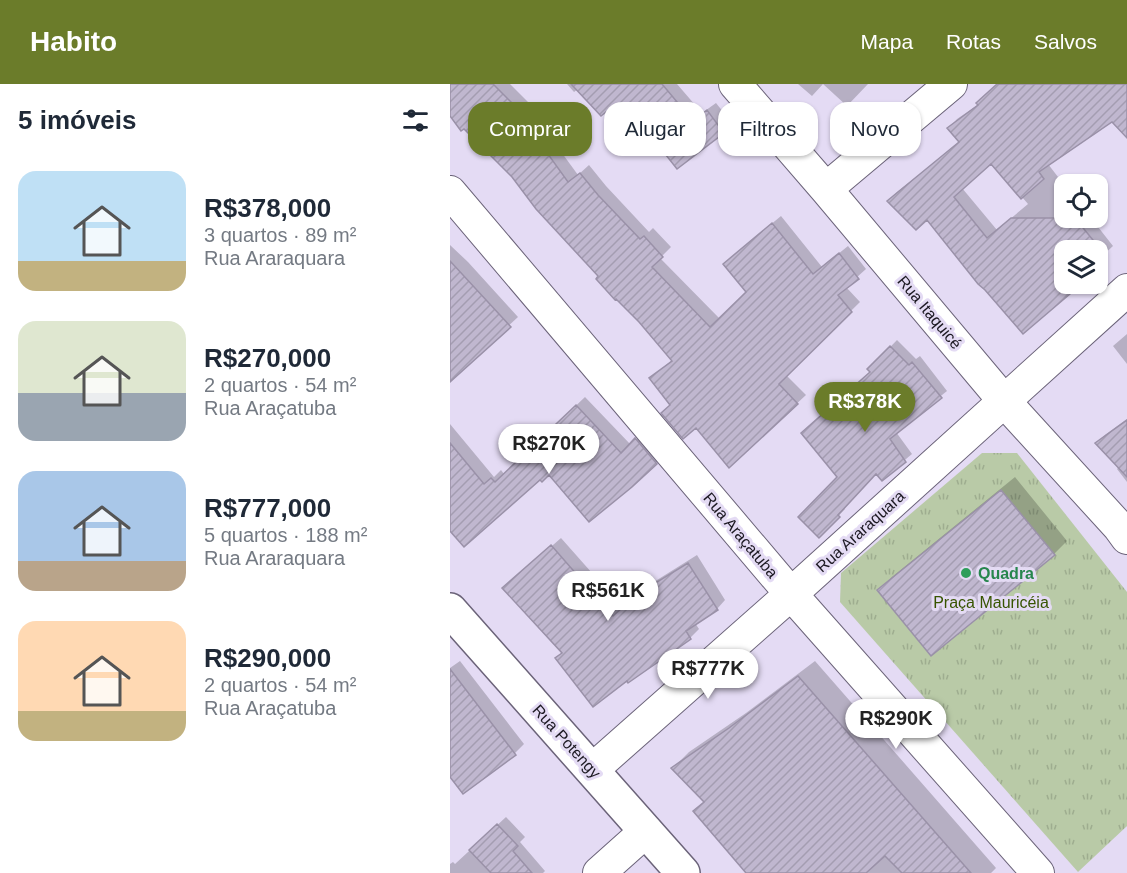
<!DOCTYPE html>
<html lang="pt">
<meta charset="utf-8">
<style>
:root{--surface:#fff;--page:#f2f2f3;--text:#1f2937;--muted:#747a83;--accent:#6b7c2a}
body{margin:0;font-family:Arial,sans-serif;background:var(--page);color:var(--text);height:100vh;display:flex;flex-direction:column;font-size:22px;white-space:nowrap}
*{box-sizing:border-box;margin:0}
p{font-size:20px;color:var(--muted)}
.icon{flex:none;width:33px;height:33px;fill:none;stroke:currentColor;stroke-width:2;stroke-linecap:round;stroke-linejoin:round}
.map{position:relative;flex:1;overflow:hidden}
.details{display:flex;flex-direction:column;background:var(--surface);width:450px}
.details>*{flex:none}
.hud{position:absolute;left:18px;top:18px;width:568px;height:54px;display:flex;gap:12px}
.controls{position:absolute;left:604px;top:90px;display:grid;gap:12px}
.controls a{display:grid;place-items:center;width:54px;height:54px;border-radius:12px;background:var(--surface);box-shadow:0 2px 4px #0004;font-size:30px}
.price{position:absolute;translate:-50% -51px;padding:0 14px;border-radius:21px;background:#fff;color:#222;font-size:20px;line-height:39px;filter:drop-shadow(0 2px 3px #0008)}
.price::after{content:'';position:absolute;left:50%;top:36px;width:18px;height:14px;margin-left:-9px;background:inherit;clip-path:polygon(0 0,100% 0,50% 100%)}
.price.on{background:var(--accent);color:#fff}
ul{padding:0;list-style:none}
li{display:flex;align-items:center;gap:18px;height:150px;padding:0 18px}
li span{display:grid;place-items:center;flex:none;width:168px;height:120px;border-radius:18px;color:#555}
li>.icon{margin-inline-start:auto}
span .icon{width:72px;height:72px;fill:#fffc;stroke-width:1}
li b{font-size:26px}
h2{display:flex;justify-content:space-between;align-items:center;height:72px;padding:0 18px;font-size:26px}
.chip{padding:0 21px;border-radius:18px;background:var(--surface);box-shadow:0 2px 4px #0004;font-size:21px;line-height:54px}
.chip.on{background:var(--accent);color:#fff}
header{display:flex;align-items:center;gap:36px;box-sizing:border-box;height:84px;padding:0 30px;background:var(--accent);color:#fff}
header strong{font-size:28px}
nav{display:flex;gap:33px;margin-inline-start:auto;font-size:21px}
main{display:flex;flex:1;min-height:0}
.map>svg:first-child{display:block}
.grass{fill:url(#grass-tufts)}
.shadow{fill:#0003;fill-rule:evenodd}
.building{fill:url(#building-hatch);stroke:#9a91a8;stroke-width:1.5}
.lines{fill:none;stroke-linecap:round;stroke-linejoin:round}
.street-casing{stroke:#6b6379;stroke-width:34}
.secondary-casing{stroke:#6b6379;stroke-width:36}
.street{stroke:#fff;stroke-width:32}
.secondary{stroke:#fff;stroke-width:33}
.leisure-dot{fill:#2e9e5b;stroke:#e4dbf4;stroke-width:2}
.labels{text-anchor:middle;stroke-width:6;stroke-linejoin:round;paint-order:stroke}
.street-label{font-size:16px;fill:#1c1922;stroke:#e4dbf4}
.leisure-label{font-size:16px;font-weight:bold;fill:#27864d;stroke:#e4dbf4;text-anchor:start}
.park-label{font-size:16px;fill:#375400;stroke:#e4dbf4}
</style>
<header>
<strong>Habito</strong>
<nav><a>Mapa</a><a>Rotas</a><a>Salvos</a></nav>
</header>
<main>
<section class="details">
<h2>5 imóveis<svg class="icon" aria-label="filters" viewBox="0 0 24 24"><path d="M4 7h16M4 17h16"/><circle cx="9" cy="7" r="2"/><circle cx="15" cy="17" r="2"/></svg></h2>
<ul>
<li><span style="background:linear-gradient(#bfe0f5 75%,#c2b280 0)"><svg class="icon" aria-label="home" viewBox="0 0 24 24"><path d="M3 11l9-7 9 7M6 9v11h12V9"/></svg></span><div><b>R$378,000</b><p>3 quartos · 89 m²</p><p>Rua Araraquara</p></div></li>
<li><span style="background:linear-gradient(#dfe7d0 60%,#9aa5b1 0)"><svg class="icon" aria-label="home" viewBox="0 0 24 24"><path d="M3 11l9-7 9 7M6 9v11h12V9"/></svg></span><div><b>R$270,000</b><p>2 quartos · 54 m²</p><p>Rua Araçatuba</p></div></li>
<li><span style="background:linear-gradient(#a9c7e8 75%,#b9a48a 0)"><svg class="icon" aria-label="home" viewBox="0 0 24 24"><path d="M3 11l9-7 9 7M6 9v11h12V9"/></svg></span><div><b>R$777,000</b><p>5 quartos · 188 m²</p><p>Rua Araraquara</p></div></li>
<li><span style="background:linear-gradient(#ffd9b3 75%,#c2b280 0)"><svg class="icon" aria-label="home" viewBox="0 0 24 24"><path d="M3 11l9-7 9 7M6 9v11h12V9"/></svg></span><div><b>R$290,000</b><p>2 quartos · 54 m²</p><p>Rua Araçatuba</p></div></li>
</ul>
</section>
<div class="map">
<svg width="677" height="789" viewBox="0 0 677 789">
<defs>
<pattern id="grass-tufts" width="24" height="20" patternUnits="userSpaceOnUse" patternTransform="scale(1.5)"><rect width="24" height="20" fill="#b9caa7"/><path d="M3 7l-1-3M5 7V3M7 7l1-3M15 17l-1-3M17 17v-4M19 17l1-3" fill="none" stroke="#9ead8f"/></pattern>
<pattern id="building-hatch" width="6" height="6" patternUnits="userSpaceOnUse" patternTransform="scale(1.5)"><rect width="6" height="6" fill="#c0b7cf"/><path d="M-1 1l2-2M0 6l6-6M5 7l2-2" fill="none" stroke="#a49db1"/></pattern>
</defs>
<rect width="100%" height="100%" fill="#e4dbf4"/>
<path class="grass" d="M532,369H567L677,508V742L628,788L390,518L391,489Z"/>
<path class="shadow" d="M0,0H60L88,28L85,32L128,91L139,81L156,102L199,148L203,144L221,163L210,174L270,235L298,208L283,172L331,132L372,183L398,162L416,185L396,203L410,218L336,291L356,311L280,382L246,341L222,321L201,294L223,275L63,92L0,29Z
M117,0H227L252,29L266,19L282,39L274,48L227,83L189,35L156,26L128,5L124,8Z
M348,0H373L362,12Z
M373,0H418L397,22Z
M549,0H677V45L670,37L663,36L598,80L615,102V134H641L663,162L648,176V166H615V200H626L627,201L619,209L477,134L439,117L447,108L511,58L499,44L507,35L529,20ZM542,78L578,120L547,146L512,104Z
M0,161L18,178L68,233L0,296Z
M677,250V280L663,262Z
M447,256L466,275L470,272L497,307L446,348L462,370L432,395L427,388L394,424L395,425L369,452L422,288L419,285Z
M135,313L181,361L195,347L215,370L181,402L99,389L0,445V340L44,393L51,386L54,390Z
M677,335V398L667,385L669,383L647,359L655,351Z
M565,393L617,457L604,470L429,506L442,493Z
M111,454L173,524L199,501L247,471L275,516L267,525L245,539L249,545L240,554L179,597L113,568L63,496Z
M10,577L74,660L65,669L0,690V584Z
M365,577L546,784L541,789H299L245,727L255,717L223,684L239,668L296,629Z
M56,733L75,753L70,758L95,787L93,789H0V780L3,778L5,780Z"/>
<path class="building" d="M0,0H43L81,38L77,41L118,98L130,89L148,111L190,155L194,152L213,173L202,183L260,243L296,208L273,180L322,139L363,190L389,169L409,195L388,211L402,228L329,300L348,320L279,384L246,344L233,355L211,329L220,321L199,294L222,277L189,238L166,215L165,216L146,195L148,192L86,125L62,93L14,45L11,47L0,32Z
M121,0H212L243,37L257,26L274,49L227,85L189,37L175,49L156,28L151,32Z
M547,0H677V54L662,38L589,88L594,95L571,115L541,80L504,113L537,154L561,134H625L656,172L648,178V166H615V200H621L615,204L620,210L573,250L535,206L528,200L477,136L466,146L437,117L509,58L497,44L528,21L526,19Z
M0,177L61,243L0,298Z
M440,262L459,281L462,278L492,314L440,355L456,378L432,397L426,390L388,431L390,433L369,454L348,433L387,393L351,349L420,288L417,285Z
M126,321L171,369L185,354L207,380L182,403L139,438L99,391L92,398L90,396L14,463L0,447V359L34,400L41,394L45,398Z
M677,336V393L645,359Z
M551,406L605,471L481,572L427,506Z
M101,461L163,532L189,509L238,479L268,526L236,547L241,555L178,599L177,597L143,623L105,574L112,569L52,504Z
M0,585L66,671L13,710L0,693Z
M348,592L521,789H452L435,772L416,789H296L243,727L254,718L221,684L279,644Z
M47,740L68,762L63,767L82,789H41L19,766Z"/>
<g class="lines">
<defs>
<path id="street" d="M285,0L376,105L555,318L669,443L677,454
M376,105L501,0
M0,108L341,510L588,789
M142,686L341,510L677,206
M149,789L196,747"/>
<path id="secondary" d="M0,526L233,789"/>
</defs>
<use href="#street" class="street-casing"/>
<use href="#secondary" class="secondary-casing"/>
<use href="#street" class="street"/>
<use href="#secondary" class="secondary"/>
</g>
<circle class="leisure-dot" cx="516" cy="489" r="6"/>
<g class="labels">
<g class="street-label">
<text transform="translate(480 228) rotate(50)" y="6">Rua Itaquicé</text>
<text transform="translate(410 447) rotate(-42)" y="6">Rua Araraquara</text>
<text transform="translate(291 451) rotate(50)" y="6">Rua Araçatuba</text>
<text transform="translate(117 657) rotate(48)" y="6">Rua Potengy</text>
</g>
<g class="leisure-label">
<text x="528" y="495">Quadra</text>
</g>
<g class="park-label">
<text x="541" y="524">Praça Mauricéia</text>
</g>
</g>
</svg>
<div class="controls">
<a><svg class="icon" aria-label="locate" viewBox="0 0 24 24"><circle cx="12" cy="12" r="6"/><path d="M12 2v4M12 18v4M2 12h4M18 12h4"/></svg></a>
<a><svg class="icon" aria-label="layers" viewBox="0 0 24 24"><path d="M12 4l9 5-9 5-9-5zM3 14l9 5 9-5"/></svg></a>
</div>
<b class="price on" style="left:415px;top:349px">R$378K</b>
<b class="price" style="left:99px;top:391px">R$270K</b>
<b class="price" style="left:158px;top:538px">R$561K</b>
<b class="price" style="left:258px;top:616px">R$777K</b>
<b class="price" style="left:446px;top:666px">R$290K</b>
<div class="hud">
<a class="chip on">Comprar</a>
<a class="chip">Alugar</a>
<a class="chip">Filtros</a>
<a class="chip">Novo</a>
</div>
</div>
</main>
